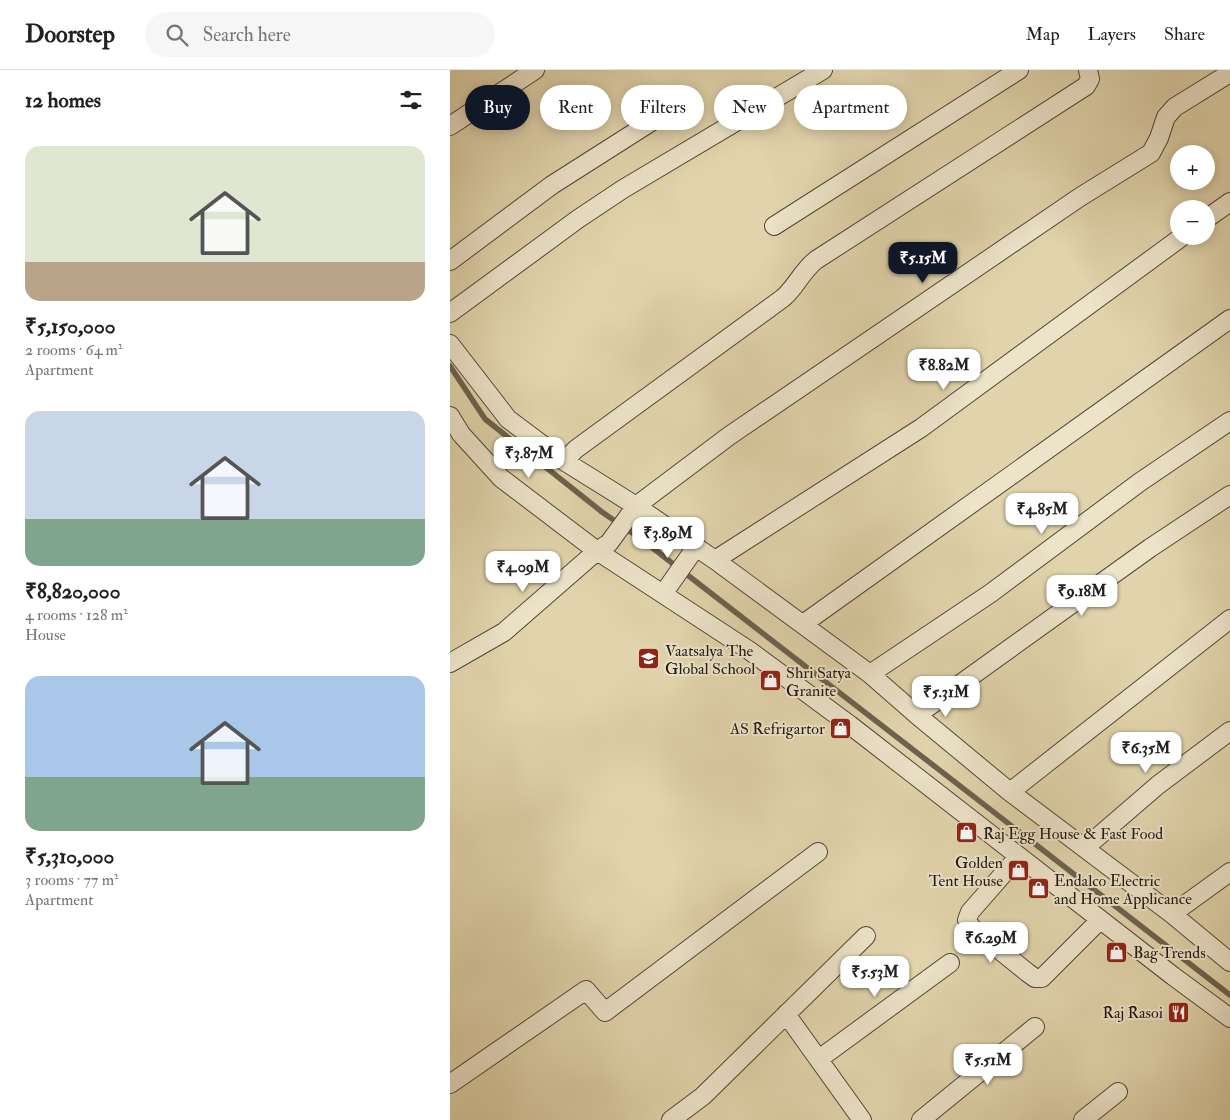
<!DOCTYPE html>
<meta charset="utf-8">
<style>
:root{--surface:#fff;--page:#f6f6f6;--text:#202124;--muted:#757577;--line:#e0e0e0;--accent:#111827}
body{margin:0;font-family:"IM FELL Double Pica",serif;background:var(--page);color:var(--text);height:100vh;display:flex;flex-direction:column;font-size:19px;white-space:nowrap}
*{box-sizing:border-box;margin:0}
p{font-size:16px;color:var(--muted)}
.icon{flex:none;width:28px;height:28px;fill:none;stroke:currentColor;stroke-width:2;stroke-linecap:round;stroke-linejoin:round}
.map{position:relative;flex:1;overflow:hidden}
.details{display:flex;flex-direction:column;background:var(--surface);width:450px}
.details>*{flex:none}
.top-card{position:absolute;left:15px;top:15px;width:475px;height:45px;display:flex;gap:10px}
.tools{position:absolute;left:720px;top:75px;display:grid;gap:10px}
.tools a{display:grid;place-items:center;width:45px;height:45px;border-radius:50%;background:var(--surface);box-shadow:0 2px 12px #0003;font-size:25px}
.price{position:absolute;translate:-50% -42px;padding:0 11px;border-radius:10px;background:#fff;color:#222;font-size:16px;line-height:32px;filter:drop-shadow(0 1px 2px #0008)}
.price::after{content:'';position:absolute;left:50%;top:30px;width:15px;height:11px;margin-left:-8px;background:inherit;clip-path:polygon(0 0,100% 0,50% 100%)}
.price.selected{background:var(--accent);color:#fff}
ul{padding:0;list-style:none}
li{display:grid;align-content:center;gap:10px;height:265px;padding:0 25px}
li span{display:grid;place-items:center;height:155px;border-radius:15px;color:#555}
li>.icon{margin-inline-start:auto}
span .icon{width:90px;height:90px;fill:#fffc;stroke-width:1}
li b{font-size:21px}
h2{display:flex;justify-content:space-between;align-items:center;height:60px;padding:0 25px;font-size:21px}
.chip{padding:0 18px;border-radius:22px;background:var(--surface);box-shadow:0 2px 12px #0003;font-size:18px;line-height:45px}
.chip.selected{background:var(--accent);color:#fff}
header{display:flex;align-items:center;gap:30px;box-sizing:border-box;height:70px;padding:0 25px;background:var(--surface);border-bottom:1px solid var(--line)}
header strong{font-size:24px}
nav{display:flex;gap:28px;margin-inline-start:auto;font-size:18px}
.search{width:350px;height:45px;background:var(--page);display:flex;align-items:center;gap:12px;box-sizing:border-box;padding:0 18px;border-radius:28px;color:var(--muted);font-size:19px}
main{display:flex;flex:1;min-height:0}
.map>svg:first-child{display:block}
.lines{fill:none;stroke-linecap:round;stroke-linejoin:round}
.stream{stroke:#6d624e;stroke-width:5.5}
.minor-casing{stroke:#514737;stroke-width:20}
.minor{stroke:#ece3c9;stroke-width:18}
.labels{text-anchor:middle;stroke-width:4;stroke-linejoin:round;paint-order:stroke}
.poi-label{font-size:16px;fill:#211810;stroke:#ece3c9;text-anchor:start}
</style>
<header>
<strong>Doorstep</strong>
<div class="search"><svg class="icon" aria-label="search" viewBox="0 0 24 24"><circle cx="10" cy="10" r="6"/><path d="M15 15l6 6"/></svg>Search here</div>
<nav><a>Map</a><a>Layers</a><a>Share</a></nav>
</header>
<main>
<section class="details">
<h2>12 homes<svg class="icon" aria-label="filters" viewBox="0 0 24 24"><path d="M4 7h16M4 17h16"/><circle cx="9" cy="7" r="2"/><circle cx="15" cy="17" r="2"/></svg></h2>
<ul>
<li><span style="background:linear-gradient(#dfe7d0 75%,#b9a48a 0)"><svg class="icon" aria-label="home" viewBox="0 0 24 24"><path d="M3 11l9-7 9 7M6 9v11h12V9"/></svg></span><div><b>₹5,150,000</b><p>2 rooms · 64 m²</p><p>Apartment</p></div></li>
<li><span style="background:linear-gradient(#c9d6e8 70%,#7fa58c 0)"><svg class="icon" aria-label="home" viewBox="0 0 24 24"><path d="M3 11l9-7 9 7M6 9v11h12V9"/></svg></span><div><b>₹8,820,000</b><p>4 rooms · 128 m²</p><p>House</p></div></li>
<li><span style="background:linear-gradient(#a9c7e8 65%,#7fa58c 0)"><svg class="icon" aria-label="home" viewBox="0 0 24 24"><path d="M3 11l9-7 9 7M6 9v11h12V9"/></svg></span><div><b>₹5,310,000</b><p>3 rooms · 77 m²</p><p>Apartment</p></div></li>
</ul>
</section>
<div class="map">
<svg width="780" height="1050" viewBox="0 0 780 1050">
<rect width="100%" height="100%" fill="#e1d4ac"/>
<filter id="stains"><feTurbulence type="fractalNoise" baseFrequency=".004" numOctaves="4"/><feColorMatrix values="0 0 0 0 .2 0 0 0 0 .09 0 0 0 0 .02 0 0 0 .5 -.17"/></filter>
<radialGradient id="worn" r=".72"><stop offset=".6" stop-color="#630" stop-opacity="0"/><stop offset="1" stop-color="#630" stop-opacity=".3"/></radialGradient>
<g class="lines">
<path class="stream" d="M0,296L35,349L152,442L191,469L780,925"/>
<defs>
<path id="minor" d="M0,56L85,0
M756,149L780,132
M324,156L569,0
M0,191L102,115L212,45
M0,243L128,149L173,119L373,0
M0,274L58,349L114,391L186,436L265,490L420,604L467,645L560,722L722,844L780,892
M0,346L11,364L51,408L147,481L300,581L400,655L723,906L780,948
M114,391L126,379L333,228C346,217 352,201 366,190L636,16L640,9L638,0
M265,490L471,358L733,166
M213,524L246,477
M353,554L780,249
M0,593L54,562L147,481L159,473L186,436L279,366L630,127L701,83L709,68L716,47L725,37L780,3
M420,604L541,523L690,412L780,351
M467,645L700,478L780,425
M560,722L780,549
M636,777L708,715L780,661
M569,786L520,842L517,850L521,857L578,903L585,908H592L650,850
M722,844L780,802
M336,944L412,1050
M369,989L500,893
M0,1014L136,920L155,942L368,782
M221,1050L253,1026L416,866
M471,1050L585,957
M633,1050L668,1022"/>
</defs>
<use href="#minor" class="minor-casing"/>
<use href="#minor" class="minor"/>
</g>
<defs>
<symbol id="school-square" viewBox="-11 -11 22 22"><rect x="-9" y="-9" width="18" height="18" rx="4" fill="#8f2418" stroke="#ece3c9"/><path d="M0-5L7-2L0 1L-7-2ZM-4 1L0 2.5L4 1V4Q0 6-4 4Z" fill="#fff"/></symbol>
<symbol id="shop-square" viewBox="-11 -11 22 22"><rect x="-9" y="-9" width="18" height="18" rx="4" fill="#8f2418" stroke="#ece3c9"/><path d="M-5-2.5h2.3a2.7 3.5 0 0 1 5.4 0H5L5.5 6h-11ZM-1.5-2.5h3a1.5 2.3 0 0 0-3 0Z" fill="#fff"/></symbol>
<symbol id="restaurant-square" viewBox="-11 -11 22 22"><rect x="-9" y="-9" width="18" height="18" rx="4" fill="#8f2418" stroke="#ece3c9"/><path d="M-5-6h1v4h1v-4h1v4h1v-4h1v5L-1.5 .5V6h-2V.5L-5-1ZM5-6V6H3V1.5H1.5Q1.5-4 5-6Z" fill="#fff"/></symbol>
</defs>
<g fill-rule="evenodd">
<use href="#school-square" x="186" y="576" width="25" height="25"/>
<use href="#shop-square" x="308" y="598" width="25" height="25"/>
<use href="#shop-square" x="378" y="646" width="25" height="25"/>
<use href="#shop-square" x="504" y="750" width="25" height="25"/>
<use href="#shop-square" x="556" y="788" width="25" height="25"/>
<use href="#shop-square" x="576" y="806" width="25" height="25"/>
<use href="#shop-square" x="654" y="870" width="25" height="25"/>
<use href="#restaurant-square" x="716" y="930" width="25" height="25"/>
</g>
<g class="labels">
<g class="poi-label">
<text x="215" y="586">Vaatsalya The<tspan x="215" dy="18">Global School</tspan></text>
<text x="336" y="608">Shri Satya<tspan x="336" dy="18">Granite</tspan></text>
<text x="375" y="664" text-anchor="end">AS Refrigartor</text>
<text x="533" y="769">Raj Egg House &amp; Fast Food</text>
<text x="553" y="798" text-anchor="end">Golden<tspan x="553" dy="18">Tent House</tspan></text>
<text x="604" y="816">Endalco Electric<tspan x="604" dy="18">and Home Applicance</tspan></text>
<text x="683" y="888">Bag Trends</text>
<text x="713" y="948" text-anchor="end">Raj Rasoi</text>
</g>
</g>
<rect width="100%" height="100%" filter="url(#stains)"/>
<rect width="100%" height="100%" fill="url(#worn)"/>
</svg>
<div class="tools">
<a>+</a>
<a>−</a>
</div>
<b class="price selected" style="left:473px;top:214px">₹5.15M</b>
<b class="price" style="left:494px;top:321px">₹8.82M</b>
<b class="price" style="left:79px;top:409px">₹3.87M</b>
<b class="price" style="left:592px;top:465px">₹4.85M</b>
<b class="price" style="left:218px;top:489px">₹3.89M</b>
<b class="price" style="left:73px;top:523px">₹4.09M</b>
<b class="price" style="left:632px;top:547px">₹9.18M</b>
<b class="price" style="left:496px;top:648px">₹5.31M</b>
<b class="price" style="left:696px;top:704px">₹6.35M</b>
<b class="price" style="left:541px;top:894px">₹6.29M</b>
<b class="price" style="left:425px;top:928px">₹5.53M</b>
<b class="price" style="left:538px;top:1016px">₹5.51M</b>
<div class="top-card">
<a class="chip selected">Buy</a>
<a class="chip">Rent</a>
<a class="chip">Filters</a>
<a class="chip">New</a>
<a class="chip">Apartment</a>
</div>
</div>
</main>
